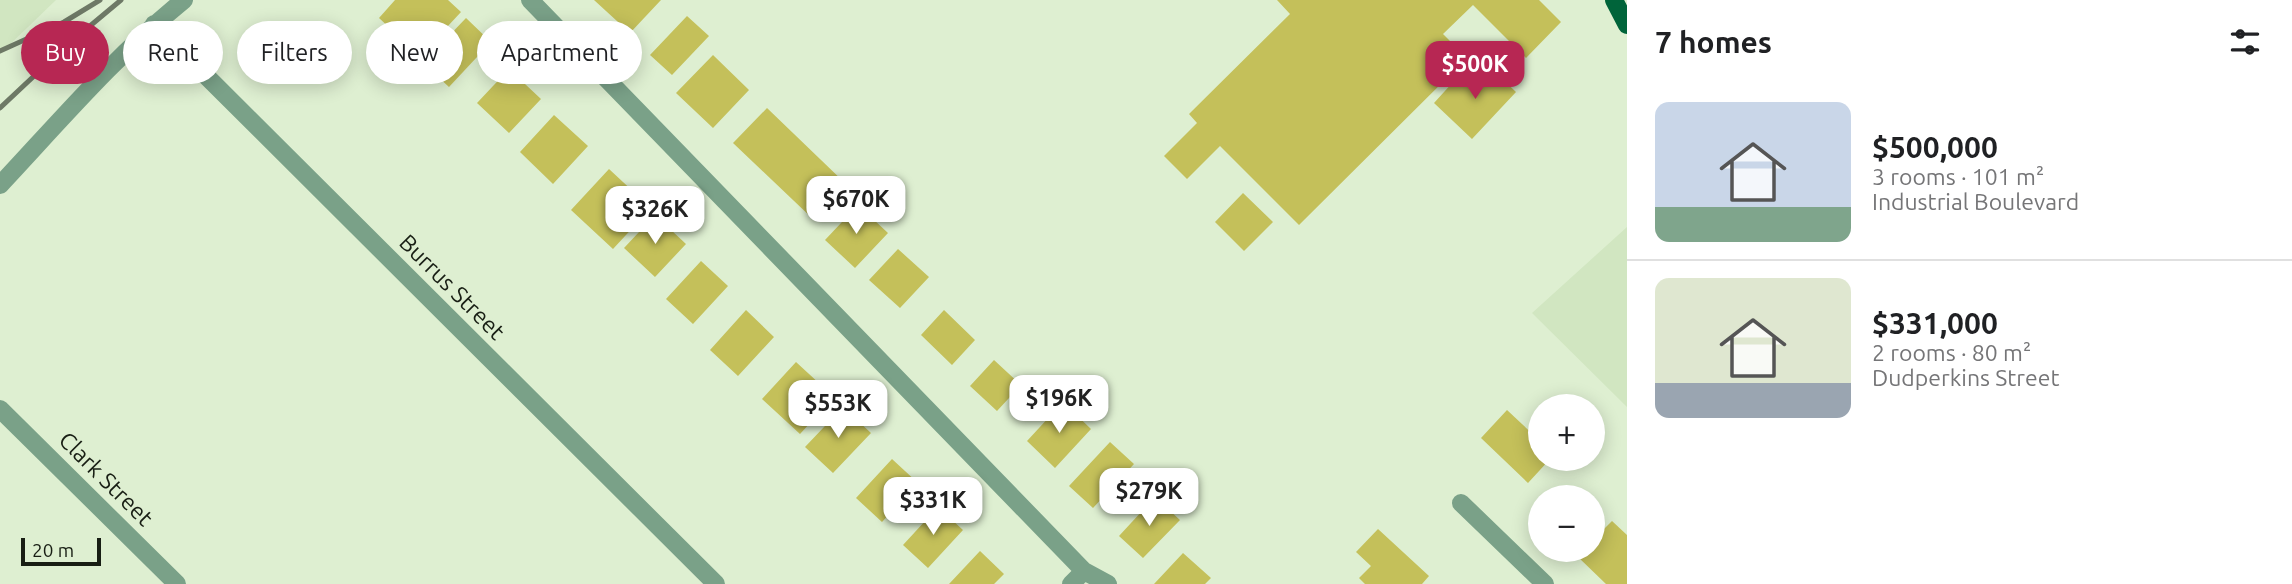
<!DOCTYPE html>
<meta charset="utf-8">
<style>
:root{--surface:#fff;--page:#f6f6f6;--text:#202124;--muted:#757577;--line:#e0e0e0;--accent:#b72753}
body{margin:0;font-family:Ubuntu,sans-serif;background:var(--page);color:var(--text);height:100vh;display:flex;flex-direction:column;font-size:26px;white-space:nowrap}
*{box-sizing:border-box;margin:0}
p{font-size:23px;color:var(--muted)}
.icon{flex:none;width:38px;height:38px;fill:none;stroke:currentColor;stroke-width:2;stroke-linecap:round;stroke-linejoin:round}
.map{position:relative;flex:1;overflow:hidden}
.panel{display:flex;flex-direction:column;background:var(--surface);width:665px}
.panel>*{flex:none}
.guide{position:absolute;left:21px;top:21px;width:665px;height:63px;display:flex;gap:14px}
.tools{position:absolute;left:1528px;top:394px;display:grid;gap:14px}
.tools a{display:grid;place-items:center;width:77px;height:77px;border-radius:50%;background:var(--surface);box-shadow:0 4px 18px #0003;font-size:35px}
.scale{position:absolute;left:21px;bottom:18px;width:80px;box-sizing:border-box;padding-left:7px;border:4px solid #181e14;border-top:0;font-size:19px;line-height:24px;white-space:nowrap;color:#181e14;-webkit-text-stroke:5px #deefd1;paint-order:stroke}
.price{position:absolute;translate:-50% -60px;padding:0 16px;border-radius:14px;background:#fff;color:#222;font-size:23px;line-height:46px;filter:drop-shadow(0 2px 4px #0008)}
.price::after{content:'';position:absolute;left:50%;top:42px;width:21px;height:16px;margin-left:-10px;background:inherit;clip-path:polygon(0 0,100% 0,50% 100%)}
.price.selected{background:var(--accent);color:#fff}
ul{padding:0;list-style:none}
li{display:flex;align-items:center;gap:21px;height:175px;padding:0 28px}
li+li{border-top:2px solid var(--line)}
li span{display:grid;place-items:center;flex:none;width:196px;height:140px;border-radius:14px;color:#555}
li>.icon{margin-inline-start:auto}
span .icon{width:84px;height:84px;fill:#fffc;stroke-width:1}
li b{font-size:30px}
h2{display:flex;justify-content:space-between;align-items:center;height:84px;padding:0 28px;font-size:30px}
.chip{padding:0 24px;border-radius:32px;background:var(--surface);box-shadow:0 4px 18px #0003;font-size:24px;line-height:63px}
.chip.selected{background:var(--accent);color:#fff}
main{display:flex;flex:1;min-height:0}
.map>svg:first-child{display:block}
.built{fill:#d1e6c1}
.building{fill:#c4c05a}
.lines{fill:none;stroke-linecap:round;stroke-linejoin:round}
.minor{stroke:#7aa188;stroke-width:18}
.major{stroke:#00643a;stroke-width:18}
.rail{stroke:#6e7966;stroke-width:5}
.labels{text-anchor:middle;stroke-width:6;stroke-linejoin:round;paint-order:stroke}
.street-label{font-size:23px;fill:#181e14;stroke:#deefd1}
</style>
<main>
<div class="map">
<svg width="1627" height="584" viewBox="0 0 1627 584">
<rect width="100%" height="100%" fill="#deefd1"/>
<path class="built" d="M0,0H56L0,54Z
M1627,227V407L1532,313Z"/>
<path class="building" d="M395,0H448L461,12L420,56L379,18Z
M594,0H661L630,33Z
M1277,0H1539L1561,22L1526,58L1473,5L1443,34L1467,58L1299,225L1220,146L1187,179L1164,156L1197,123L1189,114L1290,14Z
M687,16L709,36L672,75L650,55Z
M466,18L491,42L449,87L423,63Z
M713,55L749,90L713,128L676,93Z
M509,69L541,99L509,133L477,103Z
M1492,69L1516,92L1472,139L1434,103L1464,70L1479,83Z
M767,108L847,185L814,220L733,143Z
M554,115L588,146L553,184L520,152Z
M609,169L651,208L613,249L571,210Z
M1243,193L1273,222L1244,251L1215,222Z
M858,205L888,233L855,268L825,240Z
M655,215L686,244L655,277L624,248Z
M898,249L929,277L900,308L869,280Z
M701,261L728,286L693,324L666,299Z
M746,310L774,337L738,376L710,350Z
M944,310L975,340L952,365L921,335Z
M994,360L1021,385L997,411L970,386Z
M796,362L834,397L800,434L762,399Z
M1063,402L1091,429L1055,468L1027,441Z
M843,407L871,433L833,473L805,447Z
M1507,410L1540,441V458H1551L1528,483L1481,438Z
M1110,442L1134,464L1093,508L1069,486Z
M892,459L918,483L882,522L856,498Z
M1155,497L1180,520L1143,558L1119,536Z
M938,507L963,530L928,568L903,545Z
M1612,521L1627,535V584H1606L1578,557L1585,550H1592V541Z
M1378,529L1429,576L1422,584H1365L1359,578L1371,566L1356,552Z
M980,551L1004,574L994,584H949Z
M1183,553L1211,578L1205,584H1154Z"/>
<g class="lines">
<path class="minor" d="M530,0L1084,571L1108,584
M154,24L716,584
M0,185C59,122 116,55 184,0
M0,409L177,584
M1461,503L1545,584
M1071,584L1084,571"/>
<path class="major" d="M1614,0L1627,25"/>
<path class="rail" d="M0,51L64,22L100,0
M0,108L66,46L121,0"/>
</g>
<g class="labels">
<g class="street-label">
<text transform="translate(452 287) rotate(45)" y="8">Burrus Street</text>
<text transform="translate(106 479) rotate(45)" y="8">Clark Street</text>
</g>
</g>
</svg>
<div class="tools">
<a>+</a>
<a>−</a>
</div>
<div class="scale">20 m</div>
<b class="price selected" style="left:1475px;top:101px">$500K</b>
<b class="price" style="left:856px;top:236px">$670K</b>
<b class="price" style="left:655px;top:246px">$326K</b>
<b class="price" style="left:1059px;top:435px">$196K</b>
<b class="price" style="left:838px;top:440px">$553K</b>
<b class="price" style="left:1149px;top:528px">$279K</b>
<b class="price" style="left:933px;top:537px">$331K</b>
<div class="guide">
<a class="chip selected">Buy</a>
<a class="chip">Rent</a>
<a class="chip">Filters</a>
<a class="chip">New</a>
<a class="chip">Apartment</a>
</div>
</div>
<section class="panel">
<h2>7 homes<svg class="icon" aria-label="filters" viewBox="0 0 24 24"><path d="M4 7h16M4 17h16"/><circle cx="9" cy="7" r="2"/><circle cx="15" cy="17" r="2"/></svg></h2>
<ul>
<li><span style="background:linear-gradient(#c9d6e8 75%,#7fa58c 0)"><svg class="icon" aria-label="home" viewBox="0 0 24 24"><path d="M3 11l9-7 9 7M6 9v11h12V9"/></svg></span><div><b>$500,000</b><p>3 rooms · 101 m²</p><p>Industrial Boulevard</p></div></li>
<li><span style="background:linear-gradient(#dfe7d0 75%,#9aa5b1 0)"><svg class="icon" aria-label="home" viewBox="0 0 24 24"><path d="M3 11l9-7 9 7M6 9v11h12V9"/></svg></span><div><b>$331,000</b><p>2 rooms · 80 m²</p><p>Dudperkins Street</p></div></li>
</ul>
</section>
</main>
